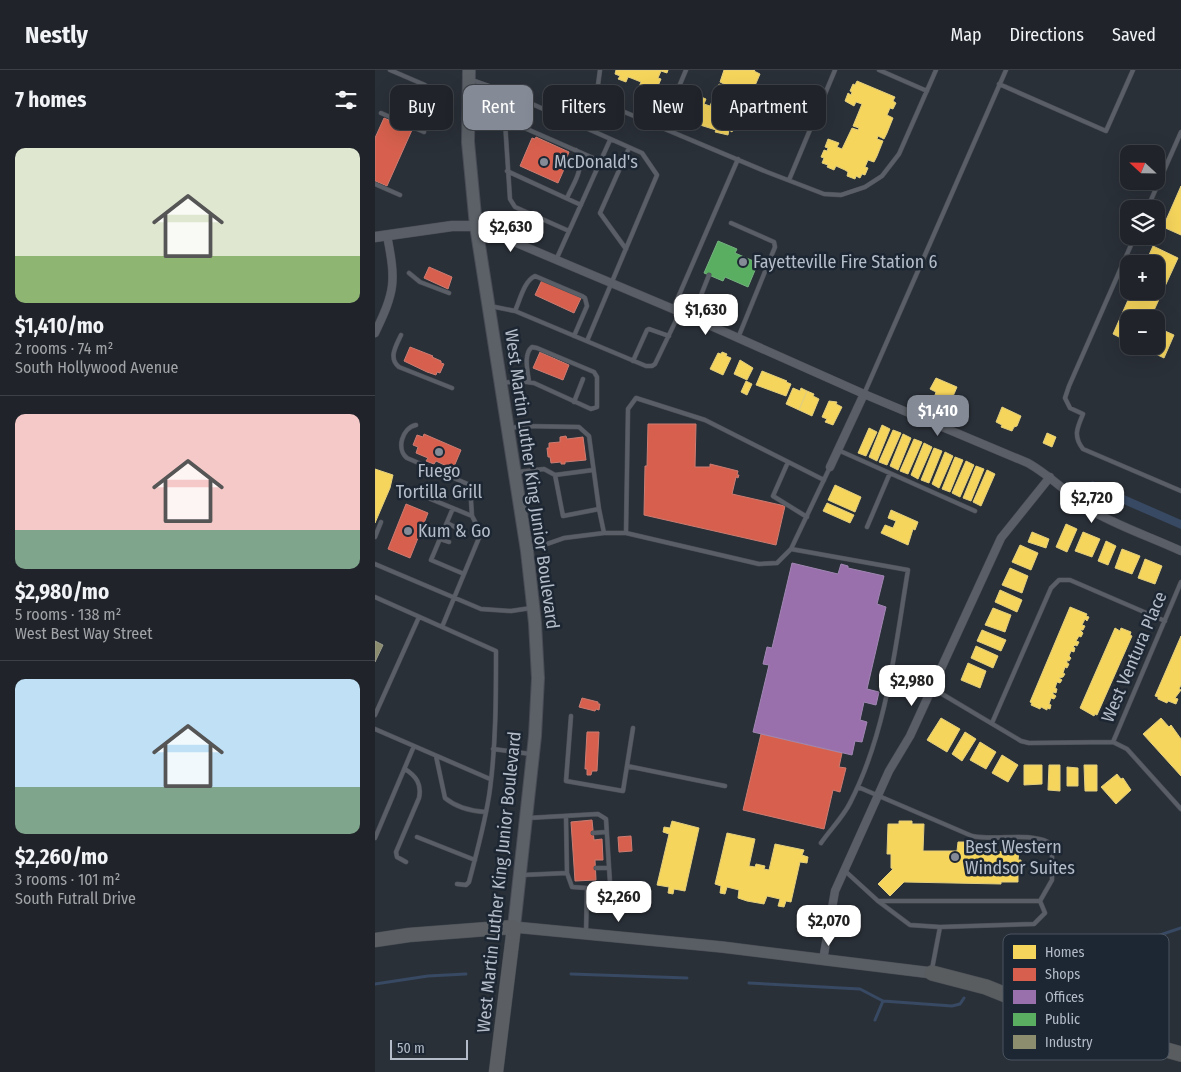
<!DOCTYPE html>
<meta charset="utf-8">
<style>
:root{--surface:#20242a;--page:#282c32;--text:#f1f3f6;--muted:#a2a4a8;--line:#3d4147;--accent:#848b96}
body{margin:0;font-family:"Fira Sans Condensed",sans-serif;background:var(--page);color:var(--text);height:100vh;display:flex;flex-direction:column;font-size:19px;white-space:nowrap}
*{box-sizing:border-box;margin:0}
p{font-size:16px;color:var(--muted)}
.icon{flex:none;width:28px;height:28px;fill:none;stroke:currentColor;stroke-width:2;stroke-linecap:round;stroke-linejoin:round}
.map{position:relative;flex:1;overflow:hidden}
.panel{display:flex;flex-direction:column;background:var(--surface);width:375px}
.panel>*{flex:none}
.guide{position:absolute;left:15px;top:15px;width:475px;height:45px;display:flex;gap:10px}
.needle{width:32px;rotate:292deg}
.fabs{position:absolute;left:745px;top:75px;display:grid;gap:10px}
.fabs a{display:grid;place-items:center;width:45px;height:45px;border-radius:10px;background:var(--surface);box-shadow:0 5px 20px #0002,0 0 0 1px var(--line);font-size:25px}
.scale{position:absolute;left:15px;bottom:12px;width:78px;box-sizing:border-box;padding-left:5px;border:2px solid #b4bcc9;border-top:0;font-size:14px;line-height:18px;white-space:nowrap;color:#b4bcc9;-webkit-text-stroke:4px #1d2633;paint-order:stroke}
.price{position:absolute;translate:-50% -42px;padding:0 11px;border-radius:10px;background:#fff;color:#222;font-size:16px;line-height:32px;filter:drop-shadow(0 1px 2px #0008)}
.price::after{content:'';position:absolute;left:50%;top:30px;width:15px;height:11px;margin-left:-8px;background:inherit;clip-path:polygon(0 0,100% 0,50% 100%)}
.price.current{background:var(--accent);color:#fff}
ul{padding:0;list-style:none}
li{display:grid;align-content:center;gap:10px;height:265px;padding:0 15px}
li+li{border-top:1px solid var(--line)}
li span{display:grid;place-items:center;height:155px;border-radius:10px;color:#555}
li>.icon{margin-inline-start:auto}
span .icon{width:90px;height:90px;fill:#fffc;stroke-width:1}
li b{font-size:21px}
h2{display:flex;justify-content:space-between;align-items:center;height:60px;padding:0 15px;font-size:21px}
.pill{padding:0 18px;border-radius:10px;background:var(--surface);box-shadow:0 5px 20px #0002,0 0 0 1px var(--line);font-size:18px;line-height:45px}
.pill.current{background:var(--accent);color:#fff}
header{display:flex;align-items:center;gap:30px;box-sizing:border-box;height:70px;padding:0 25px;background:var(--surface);border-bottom:1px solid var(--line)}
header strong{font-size:24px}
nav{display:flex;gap:28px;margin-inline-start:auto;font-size:18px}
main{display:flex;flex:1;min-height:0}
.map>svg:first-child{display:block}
.water{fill:#384963}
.homes{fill:#f6d55c;stroke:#e2ce7d}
.shops{fill:#d6604d;stroke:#cc7c72}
.offices{fill:#9970ab;stroke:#a187b4}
.public{fill:#5aae61;stroke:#75b280}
.industry{fill:#8c8c6e;stroke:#989a89}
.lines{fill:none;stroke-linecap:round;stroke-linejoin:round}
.stream{stroke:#384963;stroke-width:3}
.service-casing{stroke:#484c53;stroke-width:5}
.minor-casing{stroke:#484c53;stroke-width:9}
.tertiary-casing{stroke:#484c53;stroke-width:11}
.secondary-casing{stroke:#484c53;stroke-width:12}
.primary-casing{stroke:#484c55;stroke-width:14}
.trunk-casing{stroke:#474c53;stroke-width:15}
.motorway-casing{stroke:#474c53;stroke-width:16}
.service{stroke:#5a5e66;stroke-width:4}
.minor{stroke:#5a5e66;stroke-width:8}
.tertiary{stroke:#5a5e66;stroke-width:10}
.secondary{stroke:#595d64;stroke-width:11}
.primary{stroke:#5c6168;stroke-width:12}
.trunk{stroke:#5b5f64;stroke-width:14}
.motorway{stroke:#5a5d60;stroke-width:15}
.poi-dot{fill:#848b96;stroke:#1d2633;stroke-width:2}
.labels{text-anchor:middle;stroke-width:5;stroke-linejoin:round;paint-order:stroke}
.poi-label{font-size:18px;fill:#b4bcc9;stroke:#1d2633;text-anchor:start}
.street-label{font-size:18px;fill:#b4bcc9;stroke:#1d2633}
.key{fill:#1d2633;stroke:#4a5360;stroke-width:1}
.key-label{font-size:14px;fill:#b4bcc9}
</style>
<header>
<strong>Nestly</strong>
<nav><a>Map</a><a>Directions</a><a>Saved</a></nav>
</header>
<main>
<section class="panel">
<h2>7 homes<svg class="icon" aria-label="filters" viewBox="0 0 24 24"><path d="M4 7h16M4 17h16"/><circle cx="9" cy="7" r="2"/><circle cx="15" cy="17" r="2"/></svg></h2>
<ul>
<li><span style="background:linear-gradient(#dfe7d0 70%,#8fb573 0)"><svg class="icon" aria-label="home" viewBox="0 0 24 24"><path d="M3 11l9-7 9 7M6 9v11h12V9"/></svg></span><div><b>$1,410/mo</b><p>2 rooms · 74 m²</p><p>South Hollywood Avenue</p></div></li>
<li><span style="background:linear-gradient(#f6c9c9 75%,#7fa58c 0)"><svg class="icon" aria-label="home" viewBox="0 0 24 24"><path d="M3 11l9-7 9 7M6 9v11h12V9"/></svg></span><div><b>$2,980/mo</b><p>5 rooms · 138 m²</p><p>West Best Way Street</p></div></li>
<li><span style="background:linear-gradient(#bfe0f5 70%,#7fa58c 0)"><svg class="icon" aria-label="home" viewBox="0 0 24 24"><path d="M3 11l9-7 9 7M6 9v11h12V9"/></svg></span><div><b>$2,260/mo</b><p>3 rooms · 101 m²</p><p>South Futrall Drive</p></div></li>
</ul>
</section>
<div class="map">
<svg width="806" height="1002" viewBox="0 0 806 1002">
<rect width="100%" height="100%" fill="#2a3038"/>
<path class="water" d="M717,411L806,450V459L714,419Z"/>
<path class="homes" d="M241,0H293L292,3L286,1L283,8L286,9L283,16L280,15L278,19L273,17L272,20L264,17L266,12L256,8L253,7L251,12L243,9L245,6L240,4Z
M349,0H380L379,1L385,4L376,25L370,23L369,25L375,27L369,43L366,49L360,46L357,54L360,55L357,62L354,60L353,65L340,62L341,60L325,55V53L320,51L321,46L319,45L322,38L324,39L325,37L317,34L321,25L331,29L329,34L335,36L344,14L350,17L351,15L345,12Z
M482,11L520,27L518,31L521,33L518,39L515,38L512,45L518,48L512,63L509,69L503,66L502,69L508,71L502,86L499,92L493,90L490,97L493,98L490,105L487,104L485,108L481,106L480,109L472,106L473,102L470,100L461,96L459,100L452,97L453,95L447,93L449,88L446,87L449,80L452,81L453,78L450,77L453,69L464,73L462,77L467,79L477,58L483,60L484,58L478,56L487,34L481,32L479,36L470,31L473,23L476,25L477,22L475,21L478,14L480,15Z
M806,116V165L788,157Z
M778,176L803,188L775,249H754V272L738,264L757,221H781V194H770Z
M781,257L799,265L789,288L764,276H781Z
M347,282L352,284L351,286L356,288L348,305L335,299L343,283L346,284Z
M365,290L378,298L372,310L359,304Z
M387,301L412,311L411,312L416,314L411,326L381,315Z
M561,308L582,317L576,331L560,325L561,322L555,319Z
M371,311L377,314L372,325L366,322Z
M418,318L425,321L426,318L432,321L424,340L411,334Z
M432,321L439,324L438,326L444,329L437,346L424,340Z
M454,331L462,332L461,334L467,337L458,355L450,352L452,349L447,347Z
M627,337L646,346L642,356L639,357L637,361L626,357L627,355L621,352Z
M507,355L515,359L502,391L494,387Z
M494,358L502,362L491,386L483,383Z
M518,360L526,363L512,395L504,392Z
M672,363L681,367L677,377L668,373Z
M528,364L536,368L523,400L515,396Z
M539,369L547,372L533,404L525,401Z
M549,373L557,377L543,409L536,405Z
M559,378L567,381L554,413L546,410Z
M570,382L578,386L564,418L557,414Z
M580,387L588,390L575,422L567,419Z
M591,391L599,395L585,427L577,423Z
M601,396L609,399L596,431L588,428Z
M0,399L18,405L15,418L0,453Z
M612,400L620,404L606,436L598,432Z
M460,415L486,427L480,442L453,430Z
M452,433L479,445L475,453L448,441Z
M516,440L543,452L540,460L538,459L533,475L506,463L510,455L518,458L521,451L513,448Z
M691,454L702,459L692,482L681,477Z
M657,462L674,469L671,478L653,472Z
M708,462L725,469L717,487L700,481Z
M731,471L741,476L733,495L723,491Z
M645,475L663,483L656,500L637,492Z
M747,479L765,486L757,504L740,498Z
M770,489L787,496L780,514L763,508Z
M635,498L653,506L647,523L627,515Z
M625,520L647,530L642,542L620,532Z
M695,537L712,544L711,546L714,547L712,551L710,549L707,555L710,556L708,560H705L708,563L706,567L704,566L701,571L704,572L702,576L700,575L698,577L700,578L699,582L696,581L694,586L696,588L694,591L692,590V593L694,594L692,598L690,597L688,603L690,604L688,607L684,608L687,610L685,613L682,612L680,618L682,619L681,623L678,622V624L681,626L679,629L676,628L674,634L676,635L675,639L672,638V640L666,637L665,639L656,635L657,633L655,632Z
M618,538L636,545L630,562L610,555Z
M740,558L745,561L746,558L756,562L755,565L757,566L722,645L720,644L719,646L705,638Z
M607,560L631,570L626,581L602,571Z
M806,566V615L804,619L806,620L800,628L803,629L801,634L793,631L792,633L783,629V627L780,626Z
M601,576L623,586L618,598L596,588Z
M593,593L611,601L605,618L586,610Z
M566,648L585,659L572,682L552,670Z
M786,648L794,657L796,655L806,669V706L768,664Z
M590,662L601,669L587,691L577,684Z
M605,672L621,682L611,699L595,690Z
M627,685L643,695L633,712L617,703Z
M649,695H667V714L649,715Z
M674,695H685V721L673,720Z
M709,695H722V721H710Z
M692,697L703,698V716H692Z
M742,704L746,709L748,708L756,720L741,734L726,717Z
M297,751L324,758L310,821L299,819L298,824L293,823L294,817L282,815L294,764L288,762L289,757L295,758Z
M524,751H537V754H549L548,781H582L583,772H605V781L644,782L643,790H646V803H643V812H626V814L529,812L515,826L503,814L518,799L516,798V784H512L513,754H524Z
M352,763L380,769L374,796L380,797L381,794L390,796L389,799L394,800L400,774L429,780L427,785L433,787L432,793L425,792L416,832L411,831L409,837L403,836L405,829L392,826L389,834L372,831L363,828L364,820L352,817L350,824L345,823L346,816L340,814Z"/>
<path class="shops" d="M9,48L37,60L12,116L0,111V68Z
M161,67L194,82L192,87L194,88L183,113L145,96L157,68L160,69Z
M54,197L77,207L73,219L49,208Z
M167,210L206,228L199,243L160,225Z
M35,277L58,286L57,287L66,291V293L69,294L65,303L62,302L61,305L52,302L29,291Z
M165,282L194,295L188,310L158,298Z
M273,354H321L320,397H335V394L363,401L362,405H364L363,408L361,407L357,424L410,436L401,475L269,445L270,396H272Z
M49,364L86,380L78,399L61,391L59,394L51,391L53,388L41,383L43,377L38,375L42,365L48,367Z
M191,366L192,369L208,367L211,390L190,392V394H186V392L176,393L175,387H173L172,378H174V373L185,372V367Z
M31,434L53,443L35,488L13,479Z
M207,628L223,632V634H225L224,640L221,639L220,641L204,637Z
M212,662H224L222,701H217L216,705H212V699H210Z
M386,664L467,683L464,697L471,698L465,722L458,720L449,759L368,740Z
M217,750L219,770L227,769L228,790H220L221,810L200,811L196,752Z
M256,766L257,781L244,782L243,767Z"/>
<path class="offices" d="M417,493L463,504L466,494L473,496V498L509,506L502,534L511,537L492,619L504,622L501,635L489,632L485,650L492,652L487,672L480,671L477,685L378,662L394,595L388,594L392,577L397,578Z"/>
<path class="public" d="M343,171L362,179L360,183L383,193L373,217L350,207L348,211L329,203Z"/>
<path class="industry" d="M0,571L8,575L0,592Z"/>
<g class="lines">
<path class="stream" d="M641,903L648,898L658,896L689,882H697L706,878L723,868L740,866L760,870H770L806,858
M196,904L312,908
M374,913L485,919L508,931L577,936L585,934L589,928
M0,914L53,906L91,904
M500,950L508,931"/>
<defs>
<path id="service" d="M15,0L50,15
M225,0L221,30L392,102L449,124L466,125L490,117L507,106L524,84L561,0
M504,0L552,21
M97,10L128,21L267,83L282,105L212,271
M624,14L731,61L758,0
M128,21L135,129L140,137L194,161
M6,43L49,62
M129,49L225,91
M287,57L311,0
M132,101L206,135
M414,110L460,0
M0,114L25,125
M192,128C200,110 210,100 201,80
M772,139L806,62
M356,153L399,172L400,177L363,268
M760,166L694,316L690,328L695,338L708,344C702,358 698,366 708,379L806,421
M251,179L225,143L254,78
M181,190L235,70
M34,203L45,212L74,223
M115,236L140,241L271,296H277L280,294L305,242
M298,239L363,89
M140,241C145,230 149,211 160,206L207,226L210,228L212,236L199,266
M317,248L334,205
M26,265C21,276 13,288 24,297L77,318
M258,291L272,260L274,259L294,266
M127,313L144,311L159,313L216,339L222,337V307L219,302L162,278L157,277C148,284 153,302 154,312
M489,324L631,0
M199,332L208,309
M41,355C27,358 21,379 32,388L95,415L97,446
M136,358L147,356L204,357L214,366L224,439L188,446L180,405
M463,380L600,441
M413,392L398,426L432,447
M143,402L169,399L180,405L218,400
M46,425L97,446L106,463L67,557
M78,438L56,490L89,504
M224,439L229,463
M72,453L80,457
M492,457L515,403
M251,463L253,339L261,328L330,350L449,410
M0,467L6,452
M65,469L74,472
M416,479L533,500C520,578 512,661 475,733C468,747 455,760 446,773
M155,480L189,468L229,463H251L384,494L402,493L416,479L455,397
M0,494L106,539L136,541L156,538
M0,527L121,581C121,627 121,673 115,719C111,750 102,781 94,812L91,815L82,814
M557,618L646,671L654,673L738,672L752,679L806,739
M0,645L44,547
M196,646L191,711L248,721L258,658
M617,653L676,518L684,510H695L790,551
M0,659L115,709
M738,672L806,512
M118,679L156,684
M61,686L70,728C82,738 96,741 110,742
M252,696L350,716
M30,699C41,706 47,714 44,728L21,782L22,787L31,792
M191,747L192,803
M153,748L223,744L231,749L235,813L230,817L212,818L211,863
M218,763L231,762
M42,767L100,790
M0,768L39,676
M221,798H233
M469,800L503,831H665L677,810V786L673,772C652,762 621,771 597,766L483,717
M147,805L192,803L197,817L212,818
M503,831L535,855L565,857L659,854L670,843L665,831
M557,899L565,857"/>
<path id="minor" d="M101,156L298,239L489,324L653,393C678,407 697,429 721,443C748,458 778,468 806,481
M0,263C7,248 15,232 17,216C19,199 15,182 12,165
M455,397L489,324
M448,890L460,821L514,701L535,666L626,468L675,407"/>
<path id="tertiary" d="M0,167L77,156H101"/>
<path id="secondary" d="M139,857L347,877L557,903"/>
<path id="primary" d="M94,0L93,72L101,156L152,481L160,553L163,608L160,666L139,857"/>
<path id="trunk" d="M0,870L34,865L139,857L121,1002"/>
<path id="motorway" d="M557,903L611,917L710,957L806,984"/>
</defs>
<use href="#service" class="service-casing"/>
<use href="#minor" class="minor-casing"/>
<use href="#tertiary" class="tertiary-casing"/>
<use href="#secondary" class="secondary-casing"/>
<use href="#primary" class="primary-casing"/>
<use href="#trunk" class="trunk-casing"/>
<use href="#motorway" class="motorway-casing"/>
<use href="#service" class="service"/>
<use href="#minor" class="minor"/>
<use href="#tertiary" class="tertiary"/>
<use href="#secondary" class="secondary"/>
<use href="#primary" class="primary"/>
<use href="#trunk" class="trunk"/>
<use href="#motorway" class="motorway"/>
</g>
<g class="poi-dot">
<circle cx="169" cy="92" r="5"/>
<circle cx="368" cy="192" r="5"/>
<circle cx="64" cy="382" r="5"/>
<circle cx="33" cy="461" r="5"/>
<circle cx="580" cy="787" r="5"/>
</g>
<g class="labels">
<g class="poi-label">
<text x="179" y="98">McDonald's</text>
<text x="378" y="198">Fayetteville Fire Station 6</text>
<text x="64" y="407" text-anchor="middle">Fuego<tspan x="64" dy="21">Tortilla Grill</tspan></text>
<text x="43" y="467">Kum &amp; Go</text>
<text x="590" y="783">Best Western<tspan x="590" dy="21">Windsor Suites</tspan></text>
</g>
<g class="street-label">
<text transform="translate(157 409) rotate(82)" y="6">West Martin Luther King Junior Boulevard</text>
<text transform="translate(759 587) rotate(-67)" y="6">West Ventura Place</text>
<text transform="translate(124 812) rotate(-84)" y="6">West Martin Luther King Junior Boulevard</text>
</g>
</g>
<rect x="628" y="864" width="166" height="126" rx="8" class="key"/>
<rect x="638" y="875" width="23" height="14" fill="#f6d55c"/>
<rect x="638" y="898" width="23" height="13" fill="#d6604d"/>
<rect x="638" y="920" width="23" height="14" fill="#9970ab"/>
<rect x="638" y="943" width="23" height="13" fill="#5aae61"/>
<rect x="638" y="965" width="23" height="14" fill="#8c8c6e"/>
<g class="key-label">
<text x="670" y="887">Homes</text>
<text x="670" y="909">Shops</text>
<text x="670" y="932">Offices</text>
<text x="670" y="954">Public</text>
<text x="670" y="977">Industry</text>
</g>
</svg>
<div class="fabs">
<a><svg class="needle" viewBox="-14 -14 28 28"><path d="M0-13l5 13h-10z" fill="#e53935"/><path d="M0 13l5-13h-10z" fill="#a2a4a8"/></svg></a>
<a><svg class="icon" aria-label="layers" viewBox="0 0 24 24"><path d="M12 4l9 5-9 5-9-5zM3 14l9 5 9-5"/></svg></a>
<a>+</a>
<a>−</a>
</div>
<div class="scale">50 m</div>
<b class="price" style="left:136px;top:183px">$2,630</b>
<b class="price" style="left:331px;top:266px">$1,630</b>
<b class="price current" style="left:563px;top:367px">$1,410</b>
<b class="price" style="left:717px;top:454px">$2,720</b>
<b class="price" style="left:537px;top:637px">$2,980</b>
<b class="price" style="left:244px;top:853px">$2,260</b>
<b class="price" style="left:454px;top:877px">$2,070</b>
<div class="guide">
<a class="pill">Buy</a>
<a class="pill current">Rent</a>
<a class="pill">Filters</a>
<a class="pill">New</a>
<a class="pill">Apartment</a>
</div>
</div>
</main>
